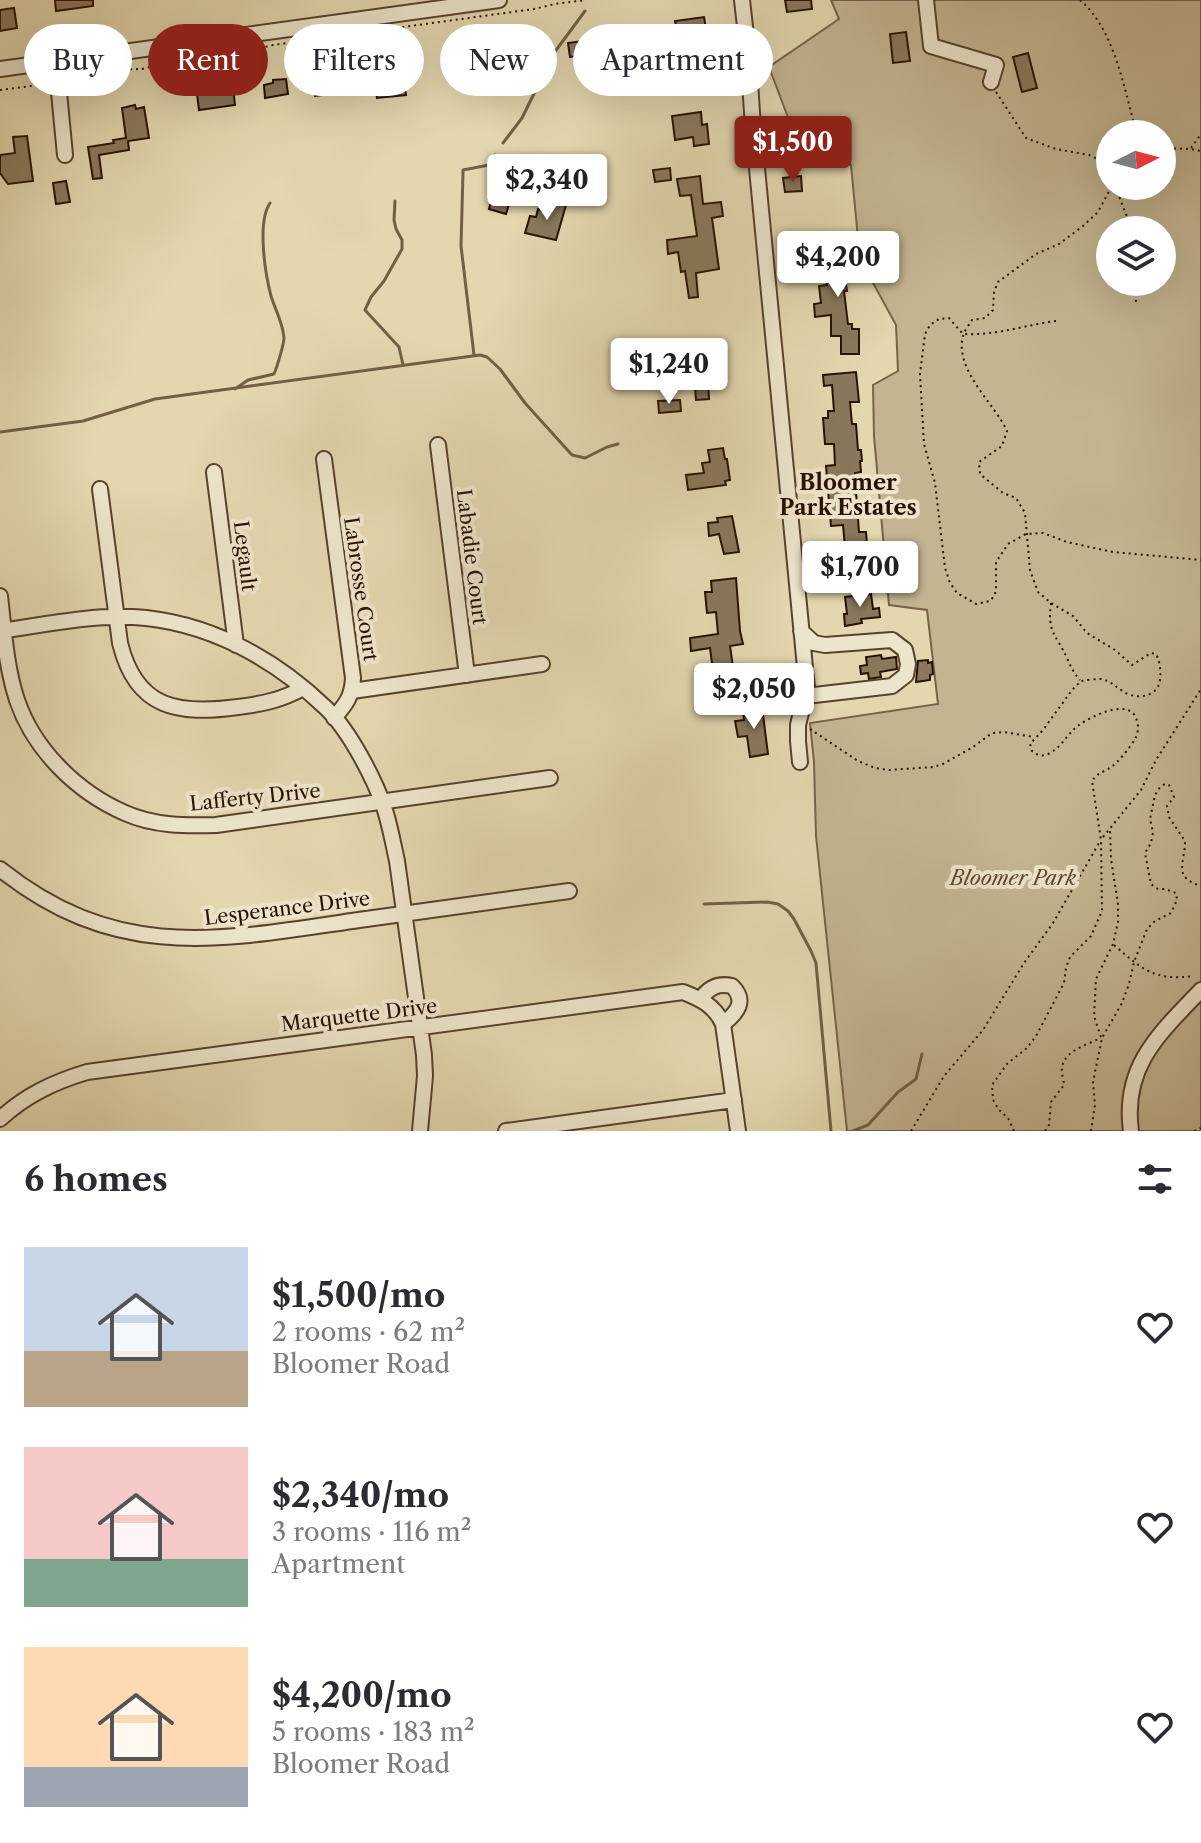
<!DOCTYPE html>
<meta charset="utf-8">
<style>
:root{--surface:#fff;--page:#f2f2f3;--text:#2b2b33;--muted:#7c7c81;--accent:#8f2418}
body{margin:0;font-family:"Libre Caslon Text",serif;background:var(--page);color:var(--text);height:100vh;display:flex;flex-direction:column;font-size:30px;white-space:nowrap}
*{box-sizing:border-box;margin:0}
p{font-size:26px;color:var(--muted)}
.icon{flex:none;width:44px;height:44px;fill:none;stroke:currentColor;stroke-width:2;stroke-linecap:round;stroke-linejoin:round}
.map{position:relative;height:1131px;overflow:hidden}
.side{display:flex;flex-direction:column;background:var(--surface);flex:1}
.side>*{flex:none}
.banner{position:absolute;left:24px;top:24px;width:800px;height:72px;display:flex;gap:16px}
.needle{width:52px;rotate:84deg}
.controls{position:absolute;left:1096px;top:120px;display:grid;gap:16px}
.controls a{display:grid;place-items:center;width:80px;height:80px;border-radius:50%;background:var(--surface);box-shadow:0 8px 32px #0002;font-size:40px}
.price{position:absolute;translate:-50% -68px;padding:0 18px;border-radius:8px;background:#fff;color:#222;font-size:26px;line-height:52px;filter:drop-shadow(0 2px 4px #0008)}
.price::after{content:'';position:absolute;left:50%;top:48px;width:24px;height:18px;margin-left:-12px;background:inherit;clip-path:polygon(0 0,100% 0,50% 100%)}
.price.on{background:var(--accent);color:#fff}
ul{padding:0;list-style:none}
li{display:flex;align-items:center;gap:24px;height:200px;padding:0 24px}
li span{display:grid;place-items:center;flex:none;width:224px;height:160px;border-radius:0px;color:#555}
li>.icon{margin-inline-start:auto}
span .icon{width:96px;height:96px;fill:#fffc;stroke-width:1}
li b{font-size:34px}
h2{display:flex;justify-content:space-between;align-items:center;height:96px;padding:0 24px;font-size:34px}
.pill{padding:0 28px;border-radius:36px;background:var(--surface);box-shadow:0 8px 32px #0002;font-size:28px;line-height:72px}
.pill.on{background:var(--accent);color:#fff}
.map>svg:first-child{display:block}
.green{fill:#c3b592;stroke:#76634a;stroke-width:2;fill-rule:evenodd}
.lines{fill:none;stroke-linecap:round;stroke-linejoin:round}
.stream{stroke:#726046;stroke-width:3}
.building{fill:#89785c;stroke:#281102;stroke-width:2}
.minor-casing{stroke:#57422d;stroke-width:18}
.path{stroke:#281102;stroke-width:2;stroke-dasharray:2 4;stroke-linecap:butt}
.minor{stroke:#ede5cb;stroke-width:14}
.labels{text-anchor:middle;stroke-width:8;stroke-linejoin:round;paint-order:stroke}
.street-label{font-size:20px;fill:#281102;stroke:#ede5cb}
.park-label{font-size:20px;font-style:italic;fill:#5e4a34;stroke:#ede5cb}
.neighbourhood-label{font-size:22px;font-weight:bold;fill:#281102;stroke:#ede5cb}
</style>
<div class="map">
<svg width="1201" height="1131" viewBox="0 0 1201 1131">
<rect width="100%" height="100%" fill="#e3d7af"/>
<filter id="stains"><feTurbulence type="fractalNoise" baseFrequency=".0025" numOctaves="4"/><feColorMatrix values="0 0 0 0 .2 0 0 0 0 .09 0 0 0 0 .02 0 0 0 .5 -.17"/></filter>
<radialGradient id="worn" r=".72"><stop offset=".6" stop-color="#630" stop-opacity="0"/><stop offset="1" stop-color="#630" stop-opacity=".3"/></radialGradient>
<path class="green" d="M831,0H1201V1131H847L816,836L814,762L810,723L938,704L927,610L889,605L874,436L873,385L898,371L896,325L860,259L851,165L798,144L769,67L839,19ZM1110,134H1162V186H1110ZM1110,230H1162V282H1110Z"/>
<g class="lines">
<path class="stream" d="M503,143L522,118L554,53L585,11
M395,201L394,220L396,229L402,240V249L384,281L371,297L365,310L399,347L403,365
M474,355L461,246L463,172V170L494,164L495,155
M235,389L248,380L274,374C277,367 284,344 284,338C283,323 275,309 271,296C265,273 257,222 270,203
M0,432L83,421L155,399L480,355L487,357L500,369L525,403L572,455L585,458L607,447L618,444
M704,904L767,902L778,904L788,911L794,919L811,951L816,963L831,1131
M853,1131L868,1125L898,1092L916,1079L922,1054"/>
</g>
<path class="building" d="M55,0H93V6L56,11Z
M785,0H811L812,9L787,12Z
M14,8L17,28L0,31V10Z
M704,17L707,35L715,34L716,47L702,50V52L685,55L682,30L677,31L675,21Z
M635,30V33L640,32L641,35L652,34L654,46L570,57L568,43L618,36L625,34L624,31Z
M906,32L910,61L893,63L890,34Z
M1028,53L1037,88L1022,92L1013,57Z
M386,67L387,75L403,73L406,95L377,98L376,89L315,96L312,78L373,71V68Z
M286,79L288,94L265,98L264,85L273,83V80Z
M233,88L235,105L199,110L197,94Z
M135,105L136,109L144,107L149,138L128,141L129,150L99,155L102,178L93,179L88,147L114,143L113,140L126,138L122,108Z
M701,112L702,125L707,124L709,144L694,146L693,137L675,140L672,116Z
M27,136L33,181L8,184L0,173V155L15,153L13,137Z
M670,168L671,180L655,182L653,170Z
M700,176L703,204L721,202L723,216L712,218L719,269L696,273L698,297L689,298L685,271L681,272L678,252L668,254L667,240L697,236L691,195L680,196L677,179Z
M801,176L802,191L785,192L783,178Z
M66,181L70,202L56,204L53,183Z
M495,186L513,191L506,214L489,209Z
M554,202L566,205L556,240L525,233L530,216L536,217L538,209L550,213Z
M843,243L844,251L851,250L852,263L845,264L846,270L844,271L847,291H844L848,324H852V329H859V354H841V336H831V315L815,317L814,304L821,303L819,286L827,285L824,262L828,261L826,245Z
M707,361L709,399L696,400L693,362Z
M856,372L859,402H850L852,424H856L858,450H861L862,461H860L861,472L855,473V478L859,532H866L868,558L835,560L834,548L845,547L843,525L831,526L826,466L835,465L834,444H825L823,418H828V411H834L832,385L824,386L823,375Z
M680,400L681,411L659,413L658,401Z
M723,448L725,459H727L730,480L725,481L726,485L688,490L686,475L704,473L702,463L710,462L708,450Z
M732,516L739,552L724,554L719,534L709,536L708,523L718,522L717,518Z
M736,578L740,631L743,644L730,646L733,667H730V669L713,671L710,648L691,651L690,638L718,634L716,612L707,613L705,592H712L711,581Z
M871,594L873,609L879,608L880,617L861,619L862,623L845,626L844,614H847L845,597Z
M881,655L882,659L896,657L897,669L880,672L881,677L869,679L868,673L861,674L860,666L867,665L866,657Z
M928,660V663L932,662L933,674L930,675V680L916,682L918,661Z
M762,707L768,754L750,757L747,736L738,737L735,721L744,720L743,710Z"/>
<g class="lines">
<defs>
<path id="minor" d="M742,0L748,53L753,127L807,688L798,725V741L800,762
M926,0L931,46L996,65L991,82
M53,62L58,82L65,155
M0,69L499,0
M438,445L467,675
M324,459L353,678C352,697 346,704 334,718
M214,472L236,645
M100,489L120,643C136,709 178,715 238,707C262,704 282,700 303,688
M0,596C4,630 6,667 17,700C34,750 77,792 125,813C154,826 186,826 216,825L550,778
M0,631C43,625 89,615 133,617C207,621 274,658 326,708C349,730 374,778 384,807C390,825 393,843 397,861L424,1055L425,1076L420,1131
M801,631L814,643L825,645L892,640L905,650L908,664L906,675L892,686L806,696
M352,691L542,664
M0,869C118,963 221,940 359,920C429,910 499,901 569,891
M701,999C709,987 718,983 732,986C747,1001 737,1013 723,1024
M0,1119C26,1095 54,1082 87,1072L683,992C701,999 715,1006 723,1024L738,1131
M506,1131L734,1100
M1131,1131C1122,1066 1160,1033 1201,990"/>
</defs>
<use href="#minor" class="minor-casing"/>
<path class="path" d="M1080,0C1116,31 1124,91 1137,134
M72,80L87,78L103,70L142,69L180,59L245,52L273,45L534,9L555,4L586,0
M0,90L46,84
M996,92L1026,138L1056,149L1089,155L1105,163L1110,175
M1162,148L1190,149L1201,151
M1191,148L1201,134
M1115,186L1129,222L1130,230
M1134,282L1136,302
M1056,321C1025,325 995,336 963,334L949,318L939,319L930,325L925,334L920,374L924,444L935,483L945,568L950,583L957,593L976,604L990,601L995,595L996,587V562L1008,544L1026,534L1043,533L1067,542L1113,552L1201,560
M1051,603C1047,633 1056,634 1067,658C1071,667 1073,672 1080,680
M810,729L858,761L875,768L889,770L933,767L943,764L973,747L992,733L1004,732L1034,737
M1103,837L1141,790L1156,760L1201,689
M1114,945C1143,970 1154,981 1194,976
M1101,1037L1094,1016L1096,979L1113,944L1118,922V904L1111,859L1110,830
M911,1131L944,1076L983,1030L1024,963L1053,923L1099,843
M1014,1131L1008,1118L999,1110L993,1100L992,1085L1007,1064L1027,1048L1036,1036L1064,983L1066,968L1070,957L1091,936L1102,911L1101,840L1092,781C1099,771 1102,774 1111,767C1119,762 1130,747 1135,739C1138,734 1139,726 1137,721C1131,696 1092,716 1079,725C1067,733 1062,748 1048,754C1042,757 1037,755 1032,751L1030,744L1043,730L1072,690L1081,681C1087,680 1095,679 1101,679C1111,681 1116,687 1124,692C1137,700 1158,697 1160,680C1161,670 1160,662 1156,654L1151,653L1132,665L1115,650L1087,633L1073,616L1051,603L1038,592L1030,570L1025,513L1016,498L1003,493L980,474L979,462L1002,446L1007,431C995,404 954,370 963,336C964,331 969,325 972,320L985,318L993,310L994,292L998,282L1036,254L1059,244L1083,226L1098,212L1112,186
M1045,1131L1049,1125L1051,1102L1064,1085C1064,1081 1062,1076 1062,1072C1060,1052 1086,1045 1101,1038
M1091,1131L1095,1105L1093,1082L1102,1038L1122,1003L1129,984L1134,962L1147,929L1155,921L1171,913L1177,900L1176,893L1165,889H1158L1151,884L1145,853L1151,843L1153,832L1150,819L1155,795L1160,787L1165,784L1169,785L1174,797L1167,806L1169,817L1185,841C1185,864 1172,877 1201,886
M1194,1131L1201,1128"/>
<use href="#minor" class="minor"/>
</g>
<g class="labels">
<g class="street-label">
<text transform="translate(245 556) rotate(83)" y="7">Legault</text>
<text transform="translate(472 557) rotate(83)" y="7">Labadie Court</text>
<text transform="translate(361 589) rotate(82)" y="7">Labrosse Court</text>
<text transform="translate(255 797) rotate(-6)" y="7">Lafferty Drive</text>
<text transform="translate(287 908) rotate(-7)" y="7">Lesperance Drive</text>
<text transform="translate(359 1015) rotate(-7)" y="7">Marquette Drive</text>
</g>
<g class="park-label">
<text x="1013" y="885">Bloomer Park</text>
</g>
<g class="neighbourhood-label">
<text x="848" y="490">Bloomer<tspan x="848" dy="25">Park Estates</tspan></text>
</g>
</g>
<rect width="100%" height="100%" filter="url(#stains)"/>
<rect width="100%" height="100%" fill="url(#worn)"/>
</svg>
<div class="controls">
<a><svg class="needle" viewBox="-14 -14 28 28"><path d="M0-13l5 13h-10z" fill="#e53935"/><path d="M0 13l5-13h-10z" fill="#7c7c81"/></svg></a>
<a><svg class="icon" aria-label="layers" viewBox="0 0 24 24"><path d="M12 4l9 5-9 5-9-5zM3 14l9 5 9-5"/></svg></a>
</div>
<b class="price on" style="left:793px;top:184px">$1,500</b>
<b class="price" style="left:547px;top:222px">$2,340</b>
<b class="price" style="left:838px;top:299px">$4,200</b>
<b class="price" style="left:669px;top:406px">$1,240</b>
<b class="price" style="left:860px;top:609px">$1,700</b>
<b class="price" style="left:754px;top:731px">$2,050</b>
<div class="banner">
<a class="pill">Buy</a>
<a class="pill on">Rent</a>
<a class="pill">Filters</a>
<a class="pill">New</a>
<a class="pill">Apartment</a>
</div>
</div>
<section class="side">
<h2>6 homes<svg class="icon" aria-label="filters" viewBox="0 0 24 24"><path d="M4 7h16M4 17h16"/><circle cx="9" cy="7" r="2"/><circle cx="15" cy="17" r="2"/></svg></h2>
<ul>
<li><span style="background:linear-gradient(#c9d6e8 65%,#b9a48a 0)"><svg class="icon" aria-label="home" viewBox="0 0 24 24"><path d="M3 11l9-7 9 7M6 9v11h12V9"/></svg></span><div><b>$1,500/mo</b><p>2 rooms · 62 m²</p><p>Bloomer Road</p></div><svg class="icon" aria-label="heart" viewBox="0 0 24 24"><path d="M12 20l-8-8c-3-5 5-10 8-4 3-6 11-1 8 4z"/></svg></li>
<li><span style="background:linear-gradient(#f6c9c9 70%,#7fa58c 0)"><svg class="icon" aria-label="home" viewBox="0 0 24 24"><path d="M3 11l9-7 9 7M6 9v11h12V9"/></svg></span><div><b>$2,340/mo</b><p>3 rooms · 116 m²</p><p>Apartment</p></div><svg class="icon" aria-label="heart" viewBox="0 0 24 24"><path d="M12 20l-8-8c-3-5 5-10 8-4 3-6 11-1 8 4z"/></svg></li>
<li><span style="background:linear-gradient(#ffd9b3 75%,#9aa5b1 0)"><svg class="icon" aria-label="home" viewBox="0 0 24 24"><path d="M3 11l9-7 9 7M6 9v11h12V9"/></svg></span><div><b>$4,200/mo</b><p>5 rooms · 183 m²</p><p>Bloomer Road</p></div><svg class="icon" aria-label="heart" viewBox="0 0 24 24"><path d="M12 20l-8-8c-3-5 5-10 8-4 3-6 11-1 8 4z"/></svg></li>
</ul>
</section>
